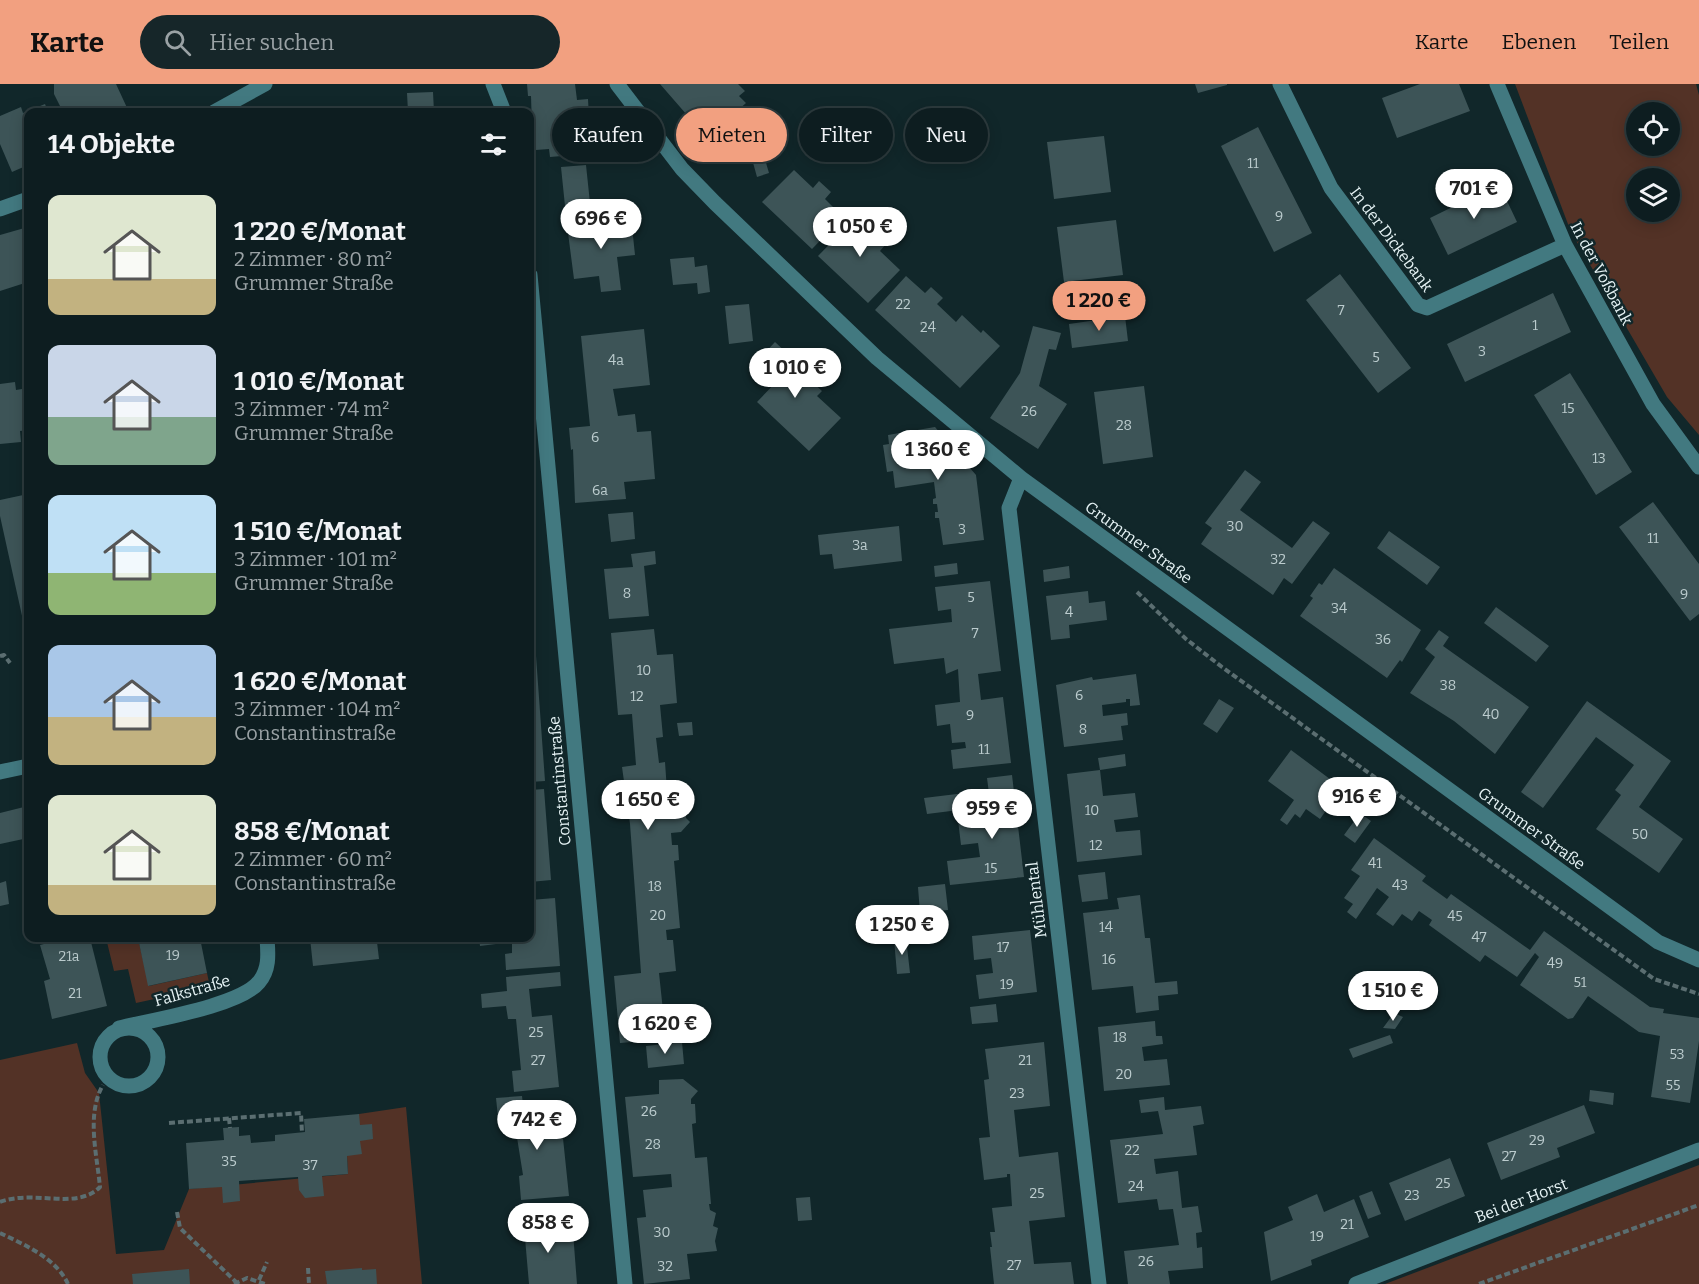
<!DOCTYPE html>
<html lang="de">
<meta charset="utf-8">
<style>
:root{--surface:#0d1d20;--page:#162629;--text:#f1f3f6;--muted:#9aa2a5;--line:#2d3b3e;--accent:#f2a080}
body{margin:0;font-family:Bitter,serif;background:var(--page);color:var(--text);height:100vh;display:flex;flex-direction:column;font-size:22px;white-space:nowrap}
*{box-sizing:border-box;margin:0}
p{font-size:20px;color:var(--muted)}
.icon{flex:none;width:33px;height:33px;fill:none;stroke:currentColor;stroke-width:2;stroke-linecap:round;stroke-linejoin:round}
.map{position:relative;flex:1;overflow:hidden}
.panel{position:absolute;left:24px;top:24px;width:510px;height:834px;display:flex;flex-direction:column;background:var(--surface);border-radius:12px;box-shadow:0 3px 15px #0003,0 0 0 2px var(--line)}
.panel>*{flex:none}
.banner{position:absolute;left:552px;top:24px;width:570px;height:54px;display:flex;gap:12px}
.fabs{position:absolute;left:1626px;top:18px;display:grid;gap:12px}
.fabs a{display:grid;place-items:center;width:54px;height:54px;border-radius:50%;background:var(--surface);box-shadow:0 3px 15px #0003,0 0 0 2px var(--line);font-size:30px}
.price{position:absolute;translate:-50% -51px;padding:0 14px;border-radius:21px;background:#fff;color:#222;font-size:20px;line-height:39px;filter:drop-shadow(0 2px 3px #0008)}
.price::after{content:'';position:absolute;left:50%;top:36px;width:18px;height:14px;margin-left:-9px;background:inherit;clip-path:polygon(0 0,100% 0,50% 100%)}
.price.on{background:var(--accent);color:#111}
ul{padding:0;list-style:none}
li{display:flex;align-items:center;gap:18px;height:150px;padding:0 24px}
li span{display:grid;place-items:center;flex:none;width:168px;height:120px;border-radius:12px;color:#555}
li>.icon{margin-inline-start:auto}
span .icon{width:72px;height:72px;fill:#fffc;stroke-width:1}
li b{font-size:26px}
h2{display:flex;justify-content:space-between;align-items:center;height:72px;padding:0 24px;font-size:26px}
.chip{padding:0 21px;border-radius:27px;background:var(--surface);box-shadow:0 3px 15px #0003,0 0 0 2px var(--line);font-size:21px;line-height:54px}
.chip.on{background:var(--accent);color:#111}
header{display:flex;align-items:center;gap:36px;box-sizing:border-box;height:84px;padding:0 30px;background:var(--accent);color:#111}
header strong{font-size:28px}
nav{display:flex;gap:33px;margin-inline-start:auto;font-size:21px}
.search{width:420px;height:54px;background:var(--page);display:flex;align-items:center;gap:15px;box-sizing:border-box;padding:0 21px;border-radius:33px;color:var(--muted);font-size:22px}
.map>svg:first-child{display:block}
.green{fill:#533226;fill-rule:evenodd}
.building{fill:#3d5457}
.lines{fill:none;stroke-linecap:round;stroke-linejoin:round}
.path{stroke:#5b6e71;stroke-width:4;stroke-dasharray:6 3;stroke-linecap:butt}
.minor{stroke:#427980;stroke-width:15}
.labels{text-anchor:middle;stroke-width:5;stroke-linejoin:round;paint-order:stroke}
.number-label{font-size:14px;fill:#bcccce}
.street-label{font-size:16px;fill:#e7f4f6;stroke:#11272a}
</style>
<header>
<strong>Karte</strong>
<div class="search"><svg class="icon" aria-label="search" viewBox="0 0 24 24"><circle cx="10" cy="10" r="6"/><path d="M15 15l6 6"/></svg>Hier suchen</div>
<nav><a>Karte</a><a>Ebenen</a><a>Teilen</a></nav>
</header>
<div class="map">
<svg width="1699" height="1200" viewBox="0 0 1699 1200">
<rect width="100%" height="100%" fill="#11272a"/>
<path class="green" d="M1515,0H1696L1699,11V351L1667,313L1571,148ZM1670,28V62H1636V28ZM1670,94V128H1636V94Z
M106,854H138L149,902L207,889L210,903L136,919L128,885L114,887Z
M77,959L85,989L99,1009L116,1170L164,1166L189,1105L348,1090L347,1072L359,1030L406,1023L422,1200H0V976Z
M1699,1081V1200H1385Z"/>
<path class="building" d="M54,0H116L129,28H63L54,10Z
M527,0H575L577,16L588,15L589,33L578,34L580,63H573L574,71L550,73L549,65L536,66L534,45H532L531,12H528Z
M660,0H738L745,7L739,12L746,19L707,54Z
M1195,0H1227V1L1198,9Z
M1420,0H1459L1470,27L1397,54L1382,14Z
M433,8L434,28H408L407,9Z
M45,20L48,28H28V81L12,88L0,60V32L21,23L23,29Z
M1258,43L1312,149L1274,168L1221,62Z
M1104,52L1111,108L1054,115L1047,58Z
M764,72L769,89L757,93L752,75Z
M586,81L590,119L565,122L561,83Z
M794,86L813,104L819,97L831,108L825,115L843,133L812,165L762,118Z
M1499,100L1517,138L1448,171L1430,134Z
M864,125L877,137L863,151L869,156L875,150L886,160L880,167L900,186L868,219L818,172Z
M631,133L635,171L617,173L621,206L601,208L599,192L574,195L568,149L579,148L578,138Z
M1116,136L1123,191L1064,198L1057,143Z
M28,143V198L0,207V151Z
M694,173L695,183L707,181L710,208L698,210L697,199L673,201L670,175Z
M1340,190L1411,284L1378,309L1306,216Z
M906,192L925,209L931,203L943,214L937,220L956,238L962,231L981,249L983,246L1000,262L960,304L875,226Z
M1553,209L1571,248L1465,298L1447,260Z
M749,220L753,257L729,260L725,222Z
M1125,232L1128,257L1072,264L1069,240Z
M1033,242L1061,249L1056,266L1049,265L1039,302L1067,320L1038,365L990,334L1020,289Z
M644,245L650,301L613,305L618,332L635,330L637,348L651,347L655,395L624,398L626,415L575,419L573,365L571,366L569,344L590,342L581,252Z
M775,258L801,282L798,285L822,307L817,312L841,334L809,367L757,318L777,297L757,277Z
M1570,289L1632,388L1596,411L1534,311Z
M15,298L16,306L28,304V346L20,347L21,358L0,360V300Z
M1144,302L1153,373L1103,380L1094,308Z
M935,343L976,391L984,456L943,461L939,434H935V428H938L937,420H933V415L936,414L934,398L895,404L893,387L887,388L883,361L889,360L888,351Z
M1245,386L1261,398L1240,426L1292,464L1313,437L1330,449L1292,500L1284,494L1273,511L1201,460L1212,444L1205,439Z
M28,410V559L0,432V416Z
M1653,418L1699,480V530L1690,537L1619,443Z
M633,428L635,455L611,458L608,430Z
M899,442L902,477L834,485L832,470L820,471L818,451Z
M1389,447L1440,483L1427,501L1377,464Z
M655,467L656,480L644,482L649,532L609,535L604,485L633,483L631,470Z
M957,479L958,490L935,493L934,482Z
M1069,482L1070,494L1044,498L1043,486Z
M1334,484L1421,546L1402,578L1400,576L1387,594L1300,532L1313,514L1310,512L1319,499L1322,501Z
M990,497L1001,587L978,590L981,616L1003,613L1011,679L953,685L951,666L966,664L965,658L952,659L950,640L937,642L935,621L960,618L958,585L946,590L944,574L894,580L889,545L952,538L951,525L938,527L935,503Z
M1088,507L1089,519L1105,517L1107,536L1069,541L1070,554L1051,556L1046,512Z
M1496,523L1549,562L1536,578L1484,539Z
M530,544H534L545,697L530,698Z
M654,545L657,571L673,570L677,619L660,621L663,653L656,654L659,679L665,678L667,707L683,706L684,713L689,717L685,722L686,734L690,738L681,748L671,749L672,761H678L679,776L674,777L680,844L666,846L667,856H673L676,887L659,889L666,955L620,959L614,892L641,889L630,740L622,683L636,681L632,630L618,631L611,549Z
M1439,546L1449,553L1443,562L1529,623L1495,670L1454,637L1410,609L1435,573L1425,565Z
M1136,590L1140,621L1130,622V615H1126V618L1102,621L1103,632L1127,629L1128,641L1121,642L1123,656L1064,663L1056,601L1092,593L1093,596Z
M1219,615L1234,624L1217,649L1203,640Z
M1587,617L1671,677L1639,723L1683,755L1659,789L1596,745L1621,711L1615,706L1634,681L1596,653L1543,724L1521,708Z
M692,638L693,651L679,652L677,639Z
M1291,666L1342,704L1320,735L1306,725L1300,734L1295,730L1287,741L1280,736L1294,716L1268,697Z
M1125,670L1126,682L1100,686L1103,712L1135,709L1138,733L1114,736L1116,748L1140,746L1142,771L1077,778L1067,690L1100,686L1098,674Z
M1012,691L1024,793L950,801L947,777L980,773L978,759L961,761L958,736L992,733L987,694Z
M544,705L551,796L530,798V706Z
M965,709L967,725L927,730L924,714Z
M28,722V754L0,760V729Z
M1360,729L1371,737L1355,759L1344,751Z
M1374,754L1426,792L1422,797L1447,815L1451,810L1530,866L1544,847L1650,923L1664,925L1663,929L1699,934V957L1690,1019L1651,1013L1660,952L1639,948L1588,912L1573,934L1568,935L1520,901L1539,873L1535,869L1517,893L1485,871L1480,878L1429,841L1432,836L1419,827L1412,837L1402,830L1393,842L1376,830L1389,813L1377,804L1356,835L1347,828L1353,820L1344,814L1360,792L1351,786Z
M1105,788L1108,815L1082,818L1078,791Z
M6,797L9,820L0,822V799Z
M945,800L948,826L920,829L918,803Z
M1140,811L1145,854H1150L1155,899L1177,897L1178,910L1158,912L1159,926L1136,929L1133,902L1092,906L1083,829L1119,825L1117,814Z
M555,814L560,882L506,886L505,870L512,869V858L480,862L479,854H530V816Z
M1030,846L1037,908L979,915L976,891L993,889L991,874L974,876L972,852Z
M68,854H90L107,922L52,935L44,897L50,895L40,861Z
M138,854H200L207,889L148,902Z
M310,854H411V855L377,858L379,875L313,882Z
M906,854L910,889L897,890L894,855Z
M560,888L561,902L529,905L532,933L552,931L559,1003L514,1008L512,987L521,986L516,935H508L506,922L482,924L481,910L507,907L506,893Z
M996,920L998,938L972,940L970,923Z
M1394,929L1403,933L1395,945L1383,944Z
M1155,937L1156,952H1162L1163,960L1142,963L1144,977L1167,975L1170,1001L1104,1007L1098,943Z
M1390,951L1393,959L1353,974L1349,965Z
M682,958L684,980L648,984L646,962Z
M1044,958L1050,1022L1014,1026L1019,1073L1058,1068L1065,1133L1029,1137L1034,1180L1071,1178L1074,1200H994L990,1163H992L990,1148H995L992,1124L1012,1122L1010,1090H1007V1093L984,1096L979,1054L990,1053L984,996L989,995L985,965Z
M683,995L698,1007L691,1015V1020H695L696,1039L692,1040L695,1074L707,1073L711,1120H709L710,1126L716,1129L713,1142L718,1144L715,1157L717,1167L687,1170L690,1195L644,1200L637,1134L646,1133L643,1106L672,1103L671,1090L633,1093L625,1013L659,1010V996Z
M1590,1006L1614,1009L1613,1021L1589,1017Z
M522,1012L525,1038L561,1035L569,1112L521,1116L519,1092L523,1091L515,1041L499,1043L496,1014Z
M1164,1013L1165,1026L1201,1022L1204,1040L1193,1042L1197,1071L1154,1075L1156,1090L1178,1087L1182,1124L1198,1122L1202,1148L1196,1149L1197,1164L1202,1163L1203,1184L1168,1187L1170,1200H1128L1124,1167L1179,1161L1173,1125L1159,1126L1157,1115L1118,1119L1110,1056L1163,1050L1158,1027L1141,1029L1139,1016Z
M1584,1021L1595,1049L1557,1064L1560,1073L1501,1096L1487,1059Z
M359,1030L360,1041L372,1040L373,1055L360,1057L362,1070L347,1072L348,1090L322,1092L324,1112L305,1114L299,1106L298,1093L239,1097L240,1117L223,1119L222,1103L189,1105L186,1059L224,1056L223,1044L239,1043V1052L250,1051L251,1059L275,1057V1051L305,1048L304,1035Z
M1450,1074L1465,1112L1405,1137L1389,1099Z
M1372,1107L1381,1130L1368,1135L1359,1112Z
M1317,1110L1324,1128L1354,1115L1369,1153L1311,1176L1312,1181L1271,1197L1264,1148L1293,1136L1288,1123Z
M810,1113L812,1136L798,1137L796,1114Z
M545,1132L547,1151L573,1148L577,1200H529L525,1154L521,1155L519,1134Z
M362,1184V1186L376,1185L377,1200H327L325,1187Z
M189,1185L190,1200H133L132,1190Z"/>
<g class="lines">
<path class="path" d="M1137,508L1186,555L1222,583L1654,895L1699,910
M0,572L4,571L10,579
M229,1034L230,1044
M169,1039L301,1029L302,1049
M0,1118C34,1105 76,1127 100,1103C97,1071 86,1030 103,1001
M177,1128L180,1144L236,1198
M0,1149C25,1161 56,1174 68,1200
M308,1184L309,1200
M259,1196L267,1178
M234,1200L247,1194L265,1200
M1479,1200L1699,1121"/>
<path class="minor" d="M493,0L504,28
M617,0L682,85L715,119L877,274L1021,394L1658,858L1699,876
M1280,0L1331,104L1418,221L1427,224L1565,161
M1497,0L1565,161L1653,320L1699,383
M214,28L265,0
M0,125L28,115
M530,191L625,1200
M1021,394L1009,424L1099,1200
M0,688L28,682
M100 973a29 29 0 1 1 58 0a29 29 0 1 1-58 0Z
M119,944C151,936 240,922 259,898C270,885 268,869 267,854
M1356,1200L1699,1066"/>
</g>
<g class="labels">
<g class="number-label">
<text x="1253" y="84">11</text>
<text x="1279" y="137">9</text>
<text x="903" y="225">22</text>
<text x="1341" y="231">7</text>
<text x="1535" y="246">1</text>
<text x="928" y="248">24</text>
<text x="1482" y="272">3</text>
<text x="1376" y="278">5</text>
<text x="616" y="281">4a</text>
<text x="1568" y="329">15</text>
<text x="1029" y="332">26</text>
<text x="1124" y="346">28</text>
<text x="595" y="358">6</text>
<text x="1599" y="379">13</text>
<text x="600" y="411">6a</text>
<text x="1235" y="447">30</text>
<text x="962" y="450">3</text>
<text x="1653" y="459">11</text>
<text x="860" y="466">3a</text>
<text x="1278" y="480">32</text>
<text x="627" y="514">8</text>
<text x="1684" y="515">9</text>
<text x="971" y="518">5</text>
<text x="1339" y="529">34</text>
<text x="1069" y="533">4</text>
<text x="975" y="554">7</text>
<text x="1383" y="560">36</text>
<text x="644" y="591">10</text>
<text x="1448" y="606">38</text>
<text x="1079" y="616">6</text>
<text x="637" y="617">12</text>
<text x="1491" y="635">40</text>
<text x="970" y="636">9</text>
<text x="1083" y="650">8</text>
<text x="984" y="670">11</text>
<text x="1092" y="731">10</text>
<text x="1640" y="755">50</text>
<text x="1096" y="766">12</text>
<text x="1375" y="784">41</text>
<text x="991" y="789">15</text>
<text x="1400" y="806">43</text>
<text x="655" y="807">18</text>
<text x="658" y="836">20</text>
<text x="1455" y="837">45</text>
<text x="1106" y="848">14</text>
<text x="1479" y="858">47</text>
<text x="1003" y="868">17</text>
<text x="173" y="876">19</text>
<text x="69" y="877">21a</text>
<text x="1109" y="880">16</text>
<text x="1555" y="884">49</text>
<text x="1580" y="903">51</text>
<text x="1007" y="905">19</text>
<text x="75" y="914">21</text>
<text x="536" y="953">25</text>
<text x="1120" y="958">18</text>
<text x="1677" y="975">53</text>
<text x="538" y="981">27</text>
<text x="1025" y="981">21</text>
<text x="1124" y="995">20</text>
<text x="1673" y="1006">55</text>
<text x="1017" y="1014">23</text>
<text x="649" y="1032">26</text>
<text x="1537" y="1061">29</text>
<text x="653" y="1065">28</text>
<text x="1132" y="1071">22</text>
<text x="1509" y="1077">27</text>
<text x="229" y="1082">35</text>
<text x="310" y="1086">37</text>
<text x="1443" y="1104">25</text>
<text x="1136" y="1107">24</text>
<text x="1037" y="1114">25</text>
<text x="1412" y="1116">23</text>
<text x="1347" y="1145">21</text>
<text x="662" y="1153">30</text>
<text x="1317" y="1157">19</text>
<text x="1146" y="1182">26</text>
<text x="1014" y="1186">27</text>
<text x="665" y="1187">32</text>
</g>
<g class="street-label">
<text transform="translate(1392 155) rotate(53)" y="6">In der Dickebank</text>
<text transform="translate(1602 189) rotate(62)" y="6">In der Voßbank</text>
<text transform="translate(1139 458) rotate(36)" y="6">Grummer Straße</text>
<text transform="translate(559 697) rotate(-95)" y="6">Constantinstraße</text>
<text transform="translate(1532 744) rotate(36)" y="6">Grummer Straße</text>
<text transform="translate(1036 816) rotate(-97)" y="6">Mühlental</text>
<text transform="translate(192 906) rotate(-16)" y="6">Falkstraße</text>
<text transform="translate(1521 1116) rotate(-21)" y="6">Bei der Horst</text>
</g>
</g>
</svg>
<div class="fabs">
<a><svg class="icon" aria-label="locate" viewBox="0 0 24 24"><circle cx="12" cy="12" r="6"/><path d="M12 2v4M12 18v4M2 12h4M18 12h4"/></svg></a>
<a><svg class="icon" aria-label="layers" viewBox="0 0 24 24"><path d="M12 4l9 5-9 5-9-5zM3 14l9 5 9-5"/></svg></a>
</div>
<b class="price" style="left:1474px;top:136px">701 €</b>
<b class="price" style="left:601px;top:166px">696 €</b>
<b class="price" style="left:860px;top:174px">1 050 €</b>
<b class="price on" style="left:1099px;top:248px">1 220 €</b>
<b class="price" style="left:795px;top:315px">1 010 €</b>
<b class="price" style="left:938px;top:397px">1 360 €</b>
<b class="price" style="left:1357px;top:744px">916 €</b>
<b class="price" style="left:648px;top:747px">1 650 €</b>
<b class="price" style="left:992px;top:756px">959 €</b>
<b class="price" style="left:902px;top:872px">1 250 €</b>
<b class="price" style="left:1393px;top:938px">1 510 €</b>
<b class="price" style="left:665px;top:971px">1 620 €</b>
<b class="price" style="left:537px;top:1067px">742 €</b>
<b class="price" style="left:548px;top:1170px">858 €</b>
<div class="banner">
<a class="chip">Kaufen</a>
<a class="chip on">Mieten</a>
<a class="chip">Filter</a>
<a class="chip">Neu</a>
</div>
<section class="panel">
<h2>14 Objekte<svg class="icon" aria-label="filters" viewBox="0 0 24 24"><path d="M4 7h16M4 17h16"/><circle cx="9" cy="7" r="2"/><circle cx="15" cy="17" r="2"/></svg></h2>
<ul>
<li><span style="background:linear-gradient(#dfe7d0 70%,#c2b280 0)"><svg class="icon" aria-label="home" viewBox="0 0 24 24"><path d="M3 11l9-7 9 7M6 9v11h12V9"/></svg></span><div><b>1 220 €/Monat</b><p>2 Zimmer · 80 m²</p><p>Grummer Straße</p></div></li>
<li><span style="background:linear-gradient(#c9d6e8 60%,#7fa58c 0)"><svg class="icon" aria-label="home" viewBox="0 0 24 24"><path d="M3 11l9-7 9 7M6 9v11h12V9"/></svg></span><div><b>1 010 €/Monat</b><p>3 Zimmer · 74 m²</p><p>Grummer Straße</p></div></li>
<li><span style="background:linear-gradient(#bfe0f5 65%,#8fb573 0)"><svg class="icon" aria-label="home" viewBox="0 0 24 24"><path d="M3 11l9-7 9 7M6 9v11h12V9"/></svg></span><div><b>1 510 €/Monat</b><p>3 Zimmer · 101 m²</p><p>Grummer Straße</p></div></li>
<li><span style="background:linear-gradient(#a9c7e8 60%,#c2b280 0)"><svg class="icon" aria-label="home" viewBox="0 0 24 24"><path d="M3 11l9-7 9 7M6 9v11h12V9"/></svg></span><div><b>1 620 €/Monat</b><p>3 Zimmer · 104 m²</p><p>Constantinstraße</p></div></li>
<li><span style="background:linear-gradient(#dfe7d0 75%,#c2b280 0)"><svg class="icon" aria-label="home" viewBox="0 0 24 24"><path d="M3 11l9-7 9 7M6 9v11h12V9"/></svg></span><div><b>858 €/Monat</b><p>2 Zimmer · 60 m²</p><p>Constantinstraße</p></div></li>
</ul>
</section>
</div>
